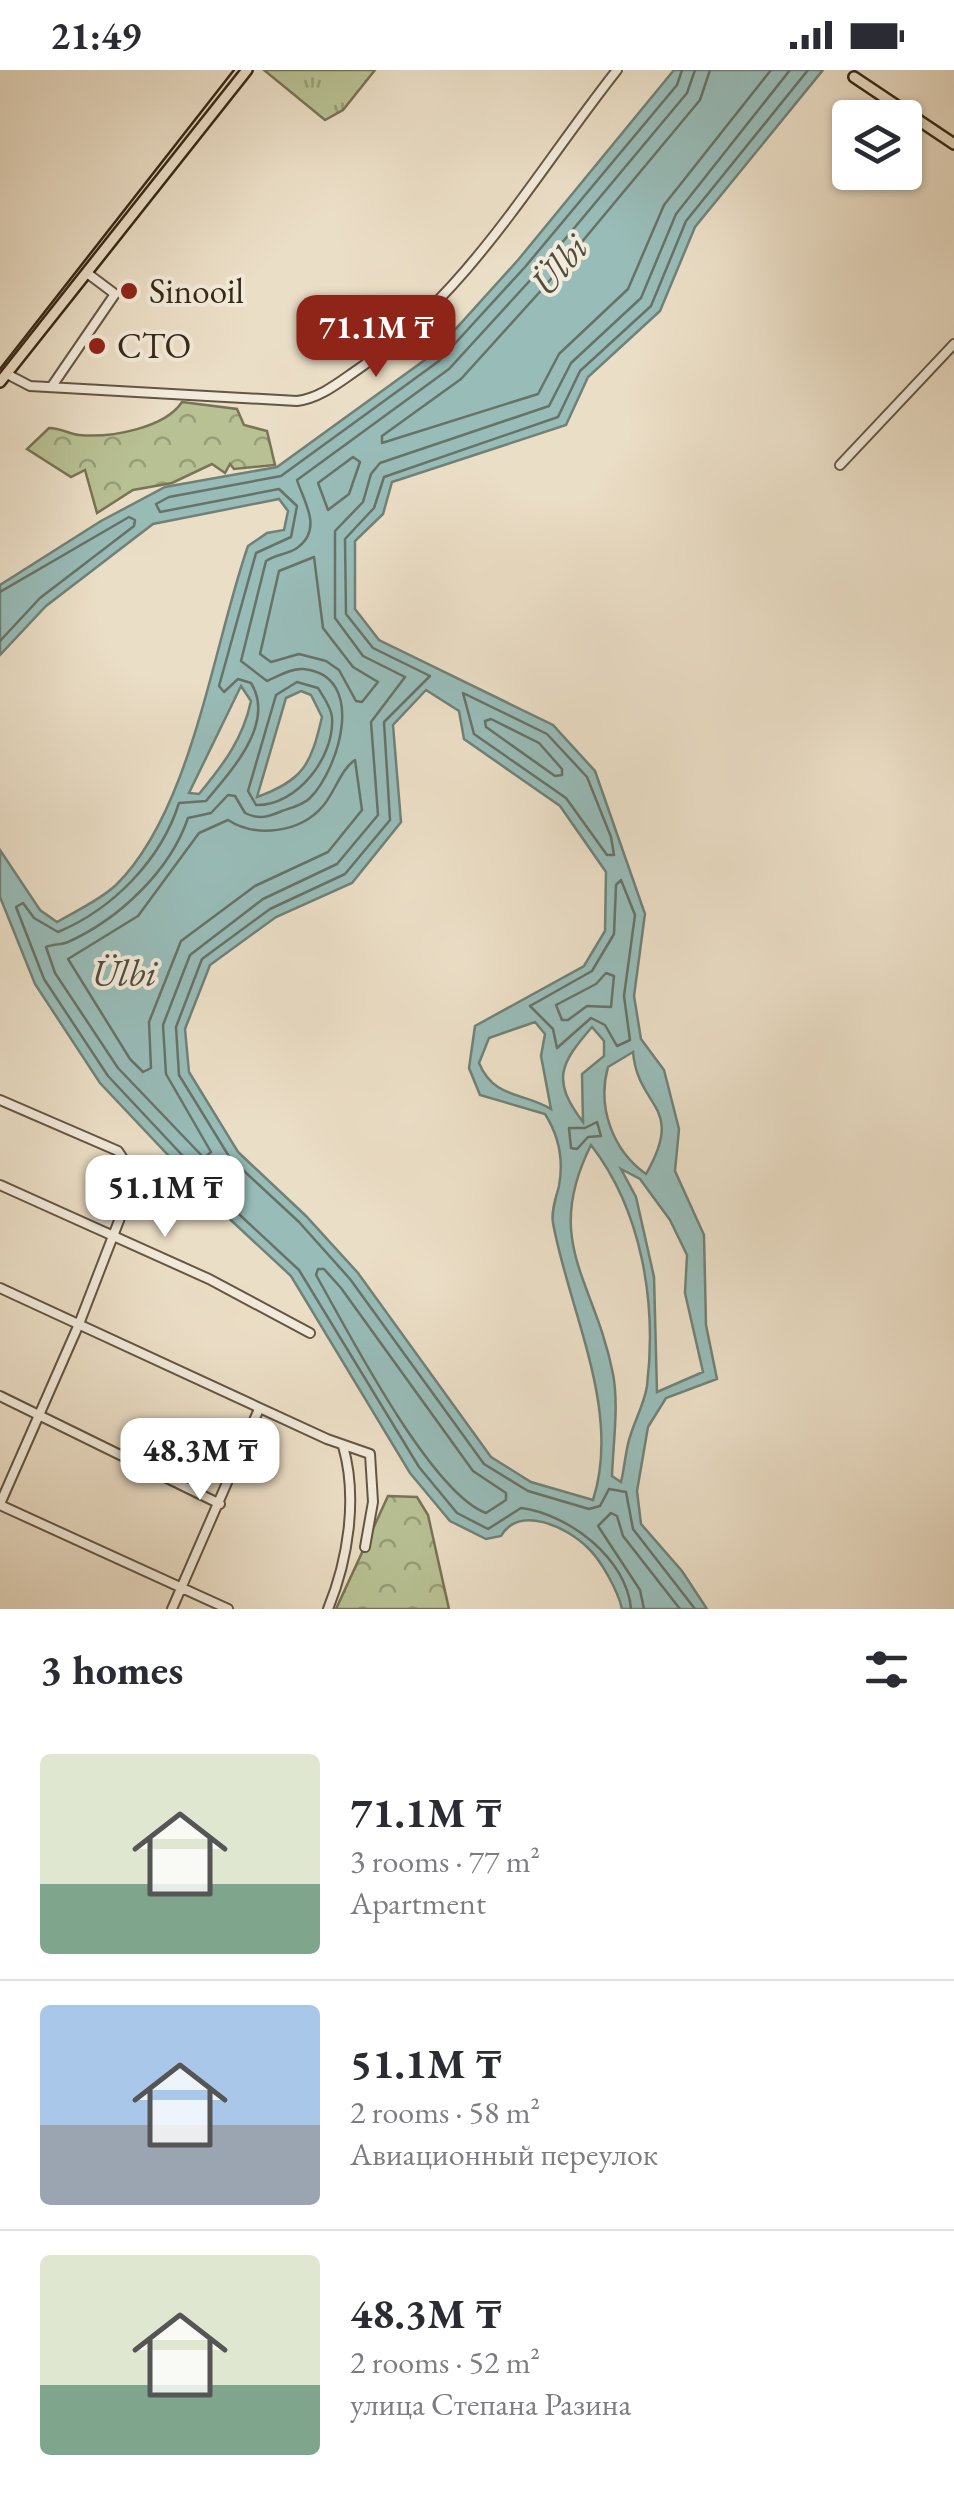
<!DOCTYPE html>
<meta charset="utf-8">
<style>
:root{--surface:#fff;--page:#f2f2f3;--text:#2b2b33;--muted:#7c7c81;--line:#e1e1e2;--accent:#8f2418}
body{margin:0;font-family:"EB Garamond",serif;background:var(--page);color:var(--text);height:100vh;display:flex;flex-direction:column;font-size:38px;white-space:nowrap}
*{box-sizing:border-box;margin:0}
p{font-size:32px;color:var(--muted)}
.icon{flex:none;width:55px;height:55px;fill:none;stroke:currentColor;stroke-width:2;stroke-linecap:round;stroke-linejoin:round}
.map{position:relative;height:1539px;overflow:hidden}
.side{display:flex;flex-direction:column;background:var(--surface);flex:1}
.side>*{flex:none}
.controls{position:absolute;left:832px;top:30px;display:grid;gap:20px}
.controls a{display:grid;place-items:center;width:90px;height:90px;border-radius:10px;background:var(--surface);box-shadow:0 2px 8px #0004;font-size:50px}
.price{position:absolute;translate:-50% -85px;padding:0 22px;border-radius:20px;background:#fff;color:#222;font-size:32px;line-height:65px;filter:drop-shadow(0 2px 5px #0008)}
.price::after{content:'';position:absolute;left:50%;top:60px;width:30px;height:22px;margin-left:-15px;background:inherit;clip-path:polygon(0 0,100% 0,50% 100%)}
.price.active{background:var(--accent);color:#fff}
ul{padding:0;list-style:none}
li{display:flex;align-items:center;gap:30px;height:250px;padding:0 40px}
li+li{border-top:2px solid var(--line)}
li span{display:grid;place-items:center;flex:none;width:280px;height:200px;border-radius:10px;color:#555}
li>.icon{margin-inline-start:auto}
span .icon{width:120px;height:120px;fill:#fffc;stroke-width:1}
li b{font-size:42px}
h2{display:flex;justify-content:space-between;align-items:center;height:120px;padding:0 40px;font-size:42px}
.status{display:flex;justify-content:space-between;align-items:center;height:70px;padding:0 50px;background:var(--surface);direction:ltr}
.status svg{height:28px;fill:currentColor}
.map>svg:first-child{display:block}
.grass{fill:url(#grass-tufts);stroke:#787455;stroke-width:2.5}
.forest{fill:url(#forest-crowns);stroke:#787455;stroke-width:2.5}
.water{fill:#98bcb8;stroke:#718177;stroke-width:2.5;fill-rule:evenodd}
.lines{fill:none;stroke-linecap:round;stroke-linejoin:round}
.shore{stroke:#687267;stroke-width:2.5}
.minor-casing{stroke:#645642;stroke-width:12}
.major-casing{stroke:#372816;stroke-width:14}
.minor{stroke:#f2eada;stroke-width:8}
.major{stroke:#ebdec6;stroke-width:9}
.tram{stroke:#372816;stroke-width:2.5}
.poi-dot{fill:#8f2418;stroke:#f2eada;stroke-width:4}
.labels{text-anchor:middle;stroke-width:8;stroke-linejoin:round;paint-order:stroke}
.poi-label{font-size:35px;fill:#372816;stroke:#f2eada;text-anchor:start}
.water-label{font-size:38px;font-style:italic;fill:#4f4d3e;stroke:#f2eada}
</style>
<div class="status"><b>21:49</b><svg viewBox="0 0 49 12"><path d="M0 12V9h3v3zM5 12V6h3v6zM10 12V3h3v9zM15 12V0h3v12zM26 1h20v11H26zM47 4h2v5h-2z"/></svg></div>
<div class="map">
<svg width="954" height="1539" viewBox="0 0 954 1539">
<defs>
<pattern id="grass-tufts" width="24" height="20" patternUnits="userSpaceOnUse" patternTransform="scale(2.5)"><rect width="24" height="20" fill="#b8c194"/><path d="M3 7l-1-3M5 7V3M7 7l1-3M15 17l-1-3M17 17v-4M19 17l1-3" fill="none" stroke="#969d78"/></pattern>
<pattern id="forest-crowns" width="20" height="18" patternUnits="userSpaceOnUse" patternTransform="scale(2.5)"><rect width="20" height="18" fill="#b8c194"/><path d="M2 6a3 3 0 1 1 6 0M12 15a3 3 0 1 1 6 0" fill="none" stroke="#969d78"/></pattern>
</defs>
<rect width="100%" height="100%" fill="#ebdec6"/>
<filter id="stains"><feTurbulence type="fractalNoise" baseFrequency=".002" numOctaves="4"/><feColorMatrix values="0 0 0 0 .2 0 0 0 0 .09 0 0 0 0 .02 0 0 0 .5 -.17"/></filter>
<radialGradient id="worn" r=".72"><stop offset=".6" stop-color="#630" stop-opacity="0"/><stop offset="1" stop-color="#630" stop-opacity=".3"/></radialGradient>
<path class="grass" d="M264,0H375L343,40L325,50Z"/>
<path class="forest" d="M182,332L237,339L244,355L267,361L275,395L234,399L230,394L225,403L212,394L172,413L133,420L97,443L85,400L71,407L27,379L49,358C61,358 69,364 79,365C111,368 165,358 182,332Z
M388,1426L417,1427L428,1445L449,1539H336Z"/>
<path class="water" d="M674,0H823L695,157L660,241L588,307L566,355L392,412L383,444L355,471V539L379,570L553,655L595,701L645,844L634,926L641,969L664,1000L679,1059L675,1101L704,1165L706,1255L717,1309L666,1328L648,1357L637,1421L641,1454L682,1501L707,1539H622C618,1521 601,1490 588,1478C566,1456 519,1435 501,1466L486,1469L450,1451L410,1403L291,1206L220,1140L100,1013L35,914L0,827V780L40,840L57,852C76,841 100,830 116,815C192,740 213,576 248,476L267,463L284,460L288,441L279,429L153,454L46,536L0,585V515L101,451L165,417L277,397L433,284L518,190ZM241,616L251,631C243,669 223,695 199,724L189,723ZM426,620L459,641L464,669L560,736L606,802L605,861L584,896L475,956L469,998L480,1025L545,1044C559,1066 564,1089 559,1116C556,1128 551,1141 553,1153C569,1241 622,1341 593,1430L531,1412L491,1387L358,1203L306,1146L238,1082L189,1002L185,959L210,895L276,847L352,813L401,752L393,655ZM301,621L311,625L322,647C311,694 304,710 257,727L286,628ZM535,952L545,964L541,986L551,1039C523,1022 494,1029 479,993L489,968ZM592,957L604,971V986L582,1004L583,1052C551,1010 560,994 592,957ZM633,982C638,1040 686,1034 646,1104C612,1080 597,1036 608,997ZM591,1075C642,1141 657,1233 647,1316C644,1336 632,1355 628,1374C625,1387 624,1400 621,1412L612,1406C613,1374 619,1336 613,1304C595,1210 542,1173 591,1075ZM621,1099L640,1109L670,1150L687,1185L685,1223L703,1302L657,1322L654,1207L636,1127Z"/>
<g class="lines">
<path class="shore" d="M695,0L687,23L535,205L449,299L297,410C303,430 324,459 297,478C287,485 276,484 266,491L241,591L267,611C277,607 291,598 303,599C368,605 339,699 310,728C303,735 291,738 282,741C268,747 259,750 245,743L235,726L228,725L211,743L188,748C170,801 119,849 68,872C61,875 53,874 46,877L55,903L118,998L204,1088L211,1082L166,1004L163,955L190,885L263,829L337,794L378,745L371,652L405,607L363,586L335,548V461L363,432L371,404L380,393L549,336L571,293L641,228L676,144L790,0
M710,0L700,30L546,215L461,309L382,366V373L538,324L559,284L628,219L664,135L771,0
M353,387L360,392L349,424L328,440L318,413Z
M314,487L323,558L353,597L378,612L362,632L356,631L339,600L326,591L299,584L271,592L260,584L279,501Z
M0,522L129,447L135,450L134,456L40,528L0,571
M297,612L318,618C323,626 331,637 332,647C335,687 297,736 256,735L248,721L276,625Z
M463,623L547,664L587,707L611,767L614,785H607L566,728L474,664Z
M491,649L539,673L562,699V705L555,706L486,657L485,651Z
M355,690L362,740L328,782L255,816L181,871L149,952L151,998L143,1002L130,989L68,889L138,846L199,763L228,750C256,768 300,763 323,736C335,722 341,699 355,690Z
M621,810L635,845L624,926L630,970L617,976L605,955L591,948L557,978L553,959L530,936L592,901L614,864L616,815Z
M606,903L614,906L611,937L587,936L568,950H562L556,935L596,914Z
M597,1052L601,1066L588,1067L577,1079L571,1078L569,1058H585Z
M318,1199H324L341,1218L473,1401L506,1423V1430L486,1443C430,1422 348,1261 316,1205Z
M631,1539C627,1489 569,1444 521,1438L488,1459L457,1443L419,1397L299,1200L227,1133L108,1006L44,909L16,837L23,833L34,848L58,862C113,839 161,790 179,733L206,731C231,701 276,653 251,613L238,609L224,622L219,616L256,483L291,467L297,436L279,419L160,442L156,434L169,427L281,406L439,291L525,197L677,15L682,0
M644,1539L640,1520L598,1456L611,1443L617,1446L623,1466L680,1539
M695,1539L633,1459L626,1422L609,1419L600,1436L589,1439L528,1421L484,1394L350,1209L299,1152L230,1088L179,1005L176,957L202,889L270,839L345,804L390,750L384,652L430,606L373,578L346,544L345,469L374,438L384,407L558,347L580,301L651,236L686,151L808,0"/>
<defs>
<path id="minor" d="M7,304L30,316L297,331C320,328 338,313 357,300C470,222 534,105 617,0
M52,316L115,224L87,203
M840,395L954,274
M0,1030L118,1081L124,1090L125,1135L79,1254L0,1434
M0,1115L209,1209L310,1263
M0,1218L327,1369L370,1384L373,1432L365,1477
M0,1326L220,1434
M0,1435L228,1539
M172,1539L259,1339
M328,1539C348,1490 358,1428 343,1376"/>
<path id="major" d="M854,7L954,74
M0,312L247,0"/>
</defs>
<use href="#minor" class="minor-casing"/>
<use href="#major" class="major-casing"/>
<use href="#minor" class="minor"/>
<use href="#major" class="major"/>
<path class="tram" d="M0,299L234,0"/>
</g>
<g class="poi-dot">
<circle cx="129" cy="221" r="10"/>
<circle cx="97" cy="276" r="10"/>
</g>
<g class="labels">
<g class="poi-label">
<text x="149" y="233">Sinooil</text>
<text x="117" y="288">СТО</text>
</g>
<g class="water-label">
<text transform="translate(559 195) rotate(-50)" y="13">Ülbi</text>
<text x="124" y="916">Ülbi</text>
</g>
</g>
<rect width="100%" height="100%" filter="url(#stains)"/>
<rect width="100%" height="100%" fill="url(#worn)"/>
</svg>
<div class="controls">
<a><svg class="icon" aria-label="layers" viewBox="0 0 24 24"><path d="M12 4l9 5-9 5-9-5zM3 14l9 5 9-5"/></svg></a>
</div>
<b class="price active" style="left:376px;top:310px">71.1M ₸</b>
<b class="price" style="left:165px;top:1170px">51.1M ₸</b>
<b class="price" style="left:200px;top:1433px">48.3M ₸</b>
</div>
<section class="side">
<h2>3 homes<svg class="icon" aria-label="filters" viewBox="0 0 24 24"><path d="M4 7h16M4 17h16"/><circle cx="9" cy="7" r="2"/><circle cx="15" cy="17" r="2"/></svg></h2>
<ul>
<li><span style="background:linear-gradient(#dfe7d0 65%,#7fa58c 0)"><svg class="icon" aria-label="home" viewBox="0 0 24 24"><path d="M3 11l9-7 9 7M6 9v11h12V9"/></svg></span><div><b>71.1M ₸</b><p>3 rooms · 77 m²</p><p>Apartment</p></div></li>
<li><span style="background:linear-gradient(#a9c7e8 60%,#9aa5b1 0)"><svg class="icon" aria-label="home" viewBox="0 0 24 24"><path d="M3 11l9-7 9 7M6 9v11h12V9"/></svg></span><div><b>51.1M ₸</b><p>2 rooms · 58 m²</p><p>Авиационный переулок</p></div></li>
<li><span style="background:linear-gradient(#dfe7d0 65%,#7fa58c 0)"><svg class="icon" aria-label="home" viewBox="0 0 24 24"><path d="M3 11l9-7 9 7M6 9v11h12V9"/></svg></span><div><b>48.3M ₸</b><p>2 rooms · 52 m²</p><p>улица Степана Разина</p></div></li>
</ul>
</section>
